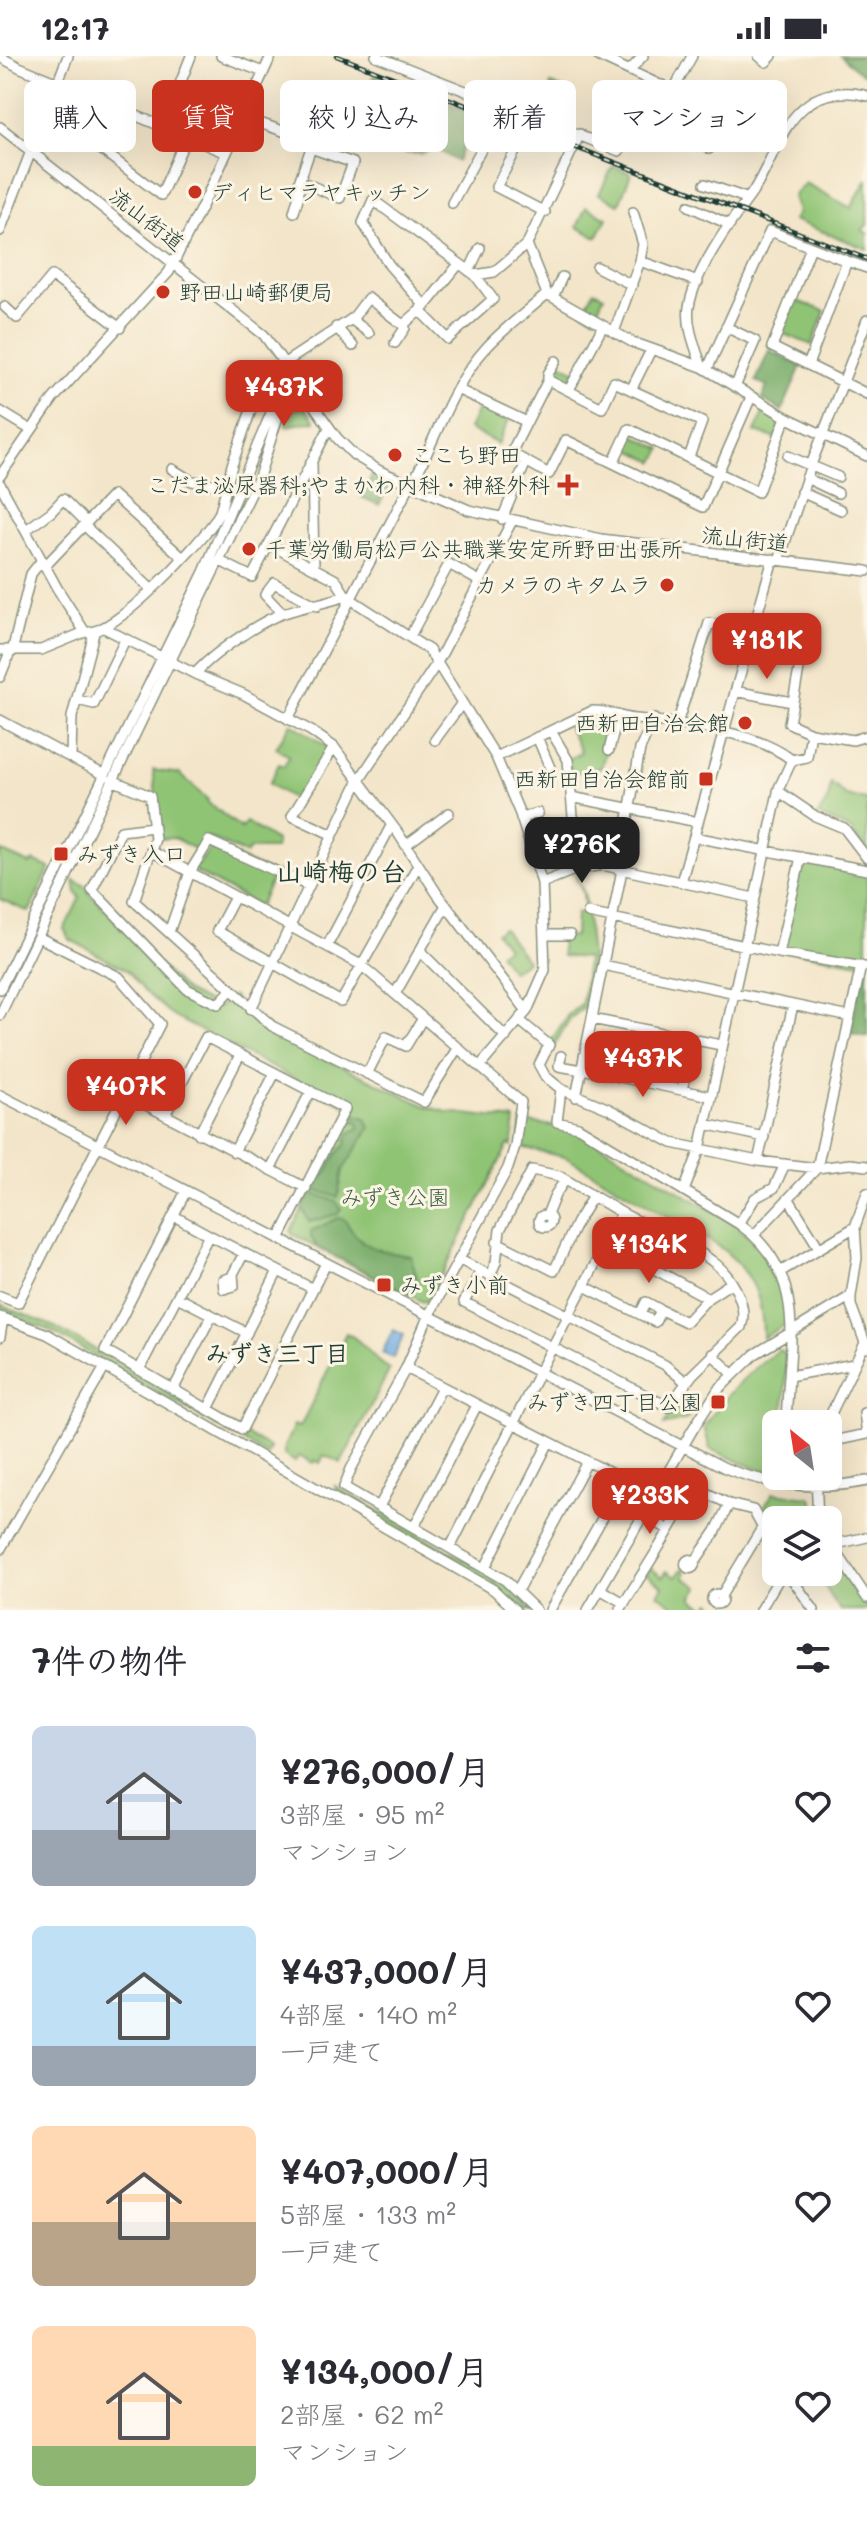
<!DOCTYPE html>
<html lang="ja">
<meta charset="utf-8">
<style>
:root{--surface:#fff;--page:#f2f2f3;--text:#2b2b33;--muted:#7c7c81;--accent:#c8321e}
body{margin:0;font-family:Mali,"Klee One",sans-serif;background:var(--page);color:var(--text);height:100vh;display:flex;flex-direction:column;font-size:30px;white-space:nowrap}
*{box-sizing:border-box;margin:0}
p{font-size:26px;color:var(--muted)}
.icon{flex:none;width:44px;height:44px;fill:none;stroke:currentColor;stroke-width:2;stroke-linecap:round;stroke-linejoin:round}
.map{position:relative;height:1554px;overflow:hidden}
.details{display:flex;flex-direction:column;background:var(--surface);flex:1}
.details>*{flex:none}
.banner{position:absolute;left:24px;top:24px;width:820px;height:72px;display:flex;gap:16px}
.needle{width:52px;rotate:330deg}
.controls{position:absolute;left:762px;top:1354px;display:grid;gap:16px}
.controls a{display:grid;place-items:center;width:80px;height:80px;border-radius:12px;background:var(--surface);box-shadow:0 8px 32px #0002;font-size:40px}
.price{position:absolute;translate:-50% -68px;padding:0 18px;border-radius:16px;background:var(--accent);color:#fff;font-size:26px;line-height:52px;filter:drop-shadow(0 2px 4px #0008)}
.price::after{content:'';position:absolute;left:50%;top:48px;width:24px;height:18px;margin-left:-12px;background:inherit;clip-path:polygon(0 0,100% 0,50% 100%)}
.price.active{background:#222;color:#fff}
ul{padding:0;list-style:none}
li{display:flex;align-items:center;gap:24px;height:200px;padding:0 32px}
li span{display:grid;place-items:center;flex:none;width:224px;height:160px;border-radius:12px;color:#555}
li>.icon{margin-inline-start:auto}
span .icon{width:96px;height:96px;fill:#fffc;stroke-width:1}
li b{font-size:34px}
h2{display:flex;justify-content:space-between;align-items:center;height:96px;padding:0 32px;font-size:34px}
.tag{padding:0 28px;border-radius:12px;background:var(--surface);box-shadow:0 8px 32px #0002;font-size:28px;line-height:72px}
.tag.active{background:var(--accent);color:#fff}
.status{display:flex;justify-content:space-between;align-items:center;height:56px;padding:0 40px;background:var(--surface);direction:ltr}
.status svg{height:22px;fill:currentColor}
.map>svg:first-child{display:block}
.green{fill:#90c475;stroke:#588054;stroke-width:2}
.forest{fill:#74aa66;stroke:#4a744d;stroke-width:2}
.water{fill:#6face1;stroke:#47748a;stroke-width:2}
.lines{fill:none;stroke-linecap:round;stroke-linejoin:round}
.minor-casing{stroke:#89917e;stroke-width:12}
.minor{stroke:#fff;stroke-width:9}
.rail-casing{stroke:#1f3d34;stroke-width:5}
.rail{stroke:#fcf5e5;stroke-width:2;stroke-dasharray:6;stroke-linecap:butt}
.poi-dot{fill:#c8321e;stroke:#fcf5e5;stroke-width:3}
.labels{text-anchor:middle;stroke-width:6;stroke-linejoin:round;paint-order:stroke}
.poi-label{font-size:22px;fill:#1f3d34;stroke:#fcf5e5;text-anchor:start}
.street-label{font-size:22px;fill:#1f3d34;stroke:#fcf5e5}
.park-label{font-size:22px;fill:#3b5f44;stroke:#fcf5e5}
.neighbourhood-label{font-size:24px;font-weight:bold;fill:#1f3d34;stroke:#fcf5e5}
.quarter-label{font-size:26px;font-weight:bold;fill:#1f3d34;stroke:#fcf5e5}
</style>
<div class="status"><b>12:17</b><svg viewBox="0 0 49 12"><path d="M0 12V9h3v3zM5 12V6h3v6zM10 12V3h3v9zM15 12V0h3v12zM26 1h20v11H26zM47 4h2v5h-2z"/></svg></div>
<div class="map">
<svg width="867" height="1554" viewBox="0 0 867 1554">
<rect width="100%" height="100%" fill="#fcf5e5"/>
<filter id="ink" filterUnits="userSpaceOnUse"><feTurbulence type="fractalNoise" baseFrequency=".0125" numOctaves="2"/><feDisplacementMap in="SourceGraphic" scale="16" xChannelSelector="R" yChannelSelector="G"/><feConvolveMatrix kernelMatrix="1 2 1 2 8 2 1 2 1" color-interpolation-filters="sRGB"/></filter>
<filter id="wash" filterUnits="userSpaceOnUse"><feTurbulence type="fractalNoise" baseFrequency=".006" numOctaves="4" result="noise"/><feDisplacementMap in="SourceGraphic" scale="32" xChannelSelector="R" yChannelSelector="G"/><feGaussianBlur stdDeviation="1.8" result="paint"/><feColorMatrix in="noise" values="0 0 0 0 0 0 0 0 0 0 0 0 0 0 0 0 0 1.4 0 .05"/><feComposite in="paint" operator="in"/></filter>
<g filter="url(#wash)">
<rect width="100%" height="100%" fill="#f3e5c9"/>
<path class="green" d="M374,19L420,36L391,61L393,82L385,78L383,82L352,71L365,33L369,34Z
M551,28L562,32L554,55L544,50Z
M613,110L631,117L619,148L599,138Z
M867,123V169L862,174L867,177V193L793,164L798,156L793,140L805,127L851,152Z
M586,151L607,162L597,181L577,171Z
M594,235L604,240L594,261L583,255Z
M794,244L825,255L812,289L781,277Z
M557,305L575,315L569,328L565,329L552,322L551,319Z
M481,347L510,361L498,388L469,373Z
M305,352L315,365L286,370V354Z
M765,352L782,365L775,382L755,376Z
M633,379L662,393L655,406L625,391Z
M594,655L615,661L601,712L571,717L569,703L581,696L567,669Z
M291,667L329,692L295,744L269,728L279,708L284,710L289,700L276,692Z
M153,714L180,718L208,744L207,746L241,772L246,766L276,785L275,793H250L246,798L208,781L199,795L174,782L161,783Z
M831,727L846,740L867,744V797L851,774L818,759L828,743Z
M212,790L274,818L259,850L196,816L195,813Z
M0,795L30,808L33,805L50,812L29,856L0,843Z
M802,806L867,816V908L784,894L783,892Z
M574,816L584,837L586,850L591,902L589,942L587,949L571,962L554,989L550,986L568,959L582,947L587,902L562,900L561,881L575,880L576,858L585,856L583,837Z
M74,824L89,832L88,836L185,935L218,952L232,940L267,972L286,984L426,1050L447,1056L515,1064L512,1090L508,1089L429,1244L423,1246L292,1178L291,1175L353,1053L174,961L144,935L128,915L69,883L64,873L80,842L76,836Z
M503,872L527,905L512,915L499,897L507,891L496,877Z
M522,1065L576,1074L736,1169C767,1196 789,1226 786,1268L763,1282C763,1239 752,1215 717,1189L565,1101L519,1091Z
M0,1249L55,1271L270,1392L267,1399L49,1274L0,1256Z
M346,1277C367,1287 369,1302 390,1313L341,1407L324,1399L320,1407L315,1404L313,1407L299,1400L295,1406L284,1399V1391L294,1369L300,1371Z
M779,1294L787,1299L783,1368H776V1417L752,1411L710,1393L704,1371C725,1339 748,1315 779,1294Z
M675,1349L691,1357L687,1363L664,1369Z
M335,1430L503,1526L531,1554H521L497,1531L337,1439Z
M773,1437L810,1441L813,1443V1464H782L778,1458L769,1471L761,1456Z
M828,1489L867,1548V1554H840L815,1516H828Z
M651,1512L662,1521L667,1515L676,1521L683,1512L686,1516L684,1521L699,1531L692,1542L707,1552L711,1546L715,1550L712,1554H671L674,1550L658,1538L663,1530L646,1518Z"/>
<path class="forest" d="M841,0H867V11L862,18Z
M420,36L479,59L457,105L436,93L421,98L403,97V87L393,82L392,57Z
M769,294L801,310L782,355L762,343L767,330L756,325Z
M373,418L391,426L379,449L361,441Z
M867,915V981L850,977L863,917Z
M356,1059L366,1062L370,1072L343,1114L338,1141L314,1134C315,1125 320,1125 325,1118C334,1107 333,1098 346,1089L348,1078L359,1072L358,1066L351,1065L349,1061Z
M310,1137L336,1145L341,1153L338,1158L309,1166L302,1152Z
M338,1162L345,1164C361,1194 381,1195 411,1200L418,1226L414,1234L407,1237L318,1192L311,1181V1175Z"/>
<path class="water" d="M393,1274L404,1279L393,1302L382,1297Z"/>
</g>
<g filter="url(#ink)">
<g class="lines">
<defs>
<path id="minor" d="M221,0L263,16
M376,0L619,95L662,29
M598,0L673,35L775,91
M759,0L766,6L772,0
M0,1L19,11L226,97
M630,14L643,0
M673,35L692,0
M107,47L90,85L161,139L187,80
M242,61L309,84L311,92L353,107L340,142L300,125
M0,71L264,279L337,382L354,399L380,415L469,454L601,483L867,515
M163,71L191,0
M709,93L726,64
M705,128L746,142
M452,147L494,70L523,81L496,131L545,156
M689,150L730,169
M294,156L299,139L298,129L311,92
M633,156L643,188L640,205
M0,175L68,0
M527,188L547,238L632,286L702,311L786,361L867,400
M811,191L772,291L867,338
M597,211L632,229
M469,215L480,192
M475,219L494,216L527,188L580,78
M553,241L562,221
M5,251L17,262L52,220L120,272
M421,252L423,258L448,283L493,243L475,219L373,144L363,167L389,209L425,250
M351,263L369,277
M336,271L353,290
M726,271L755,285L735,331
M614,276L640,205L698,226
M395,287L405,272L403,269
M808,309L847,205L867,212
M702,311C696,293 686,270 689,251C695,215 729,168 750,140C771,111 778,70 808,48C824,36 849,34 867,40
M707,314L770,175L847,205
M548,324V318L556,305
M459,334L527,366
M569,334L603,270
M631,334L651,294
M0,355L31,374
M788,400L838,421
M689,401L702,366L614,326L602,352L548,324L511,397L549,418L566,384L703,451L751,341
M312,407L314,511
M613,407L629,373L758,436L786,361
M172,413L192,425L226,430
M0,420L53,343L169,216L206,142L271,0
M806,422L838,437
M0,428L57,532L85,576C114,581 196,491 214,466L220,456L232,409L251,354L274,314L353,262L368,242L403,269L425,250L459,208
M411,430C435,385 451,330 486,292C504,272 527,256 547,238
M801,436L841,454
M502,463L526,406
M85,470L151,533
M26,474L51,456L63,443L87,467
M269,488L336,524L346,540L429,594L496,701L520,758L542,827L545,914L527,955L480,1010
M218,504L252,521L329,372
M779,504L811,409L867,264
M45,510L113,439L182,501
M282,557L265,539L274,527L317,550
M104,572L195,618L243,638L311,675L334,691L398,777L438,839L527,955
M94,577L72,661L71,702L105,719
M410,580L449,508L481,526
M0,594H41L85,576
M12,596L31,518L42,504
M195,618C212,598 260,565 284,557C305,550 326,547 346,540
M0,621L10,596
M735,635L792,646
M77,644L94,648L125,584
M288,663L410,429
M0,664L71,702
M677,668L709,567L752,576L803,592L789,667L811,677
M551,675L568,704L573,760L581,786L594,810
M537,681L551,714
M435,684L462,647
M609,694L618,659
M496,701L592,655C608,654 620,662 635,663C682,668 754,674 792,704
M112,724L150,740L155,783L134,845L272,970L424,1046L458,991
M778,735L815,760L844,772L867,802
M571,741L698,766
M521,762L538,757
M153,771L121,775L92,834L187,933L218,948L231,934
M333,779L292,760L334,691
M694,781L867,814
M406,789L449,757
M533,794L553,787
M151,795L361,909L521,1046L515,1090L508,1112L429,1259L406,1312L351,1413L344,1431L505,1524L536,1554
M681,826L773,503
M542,827L574,814L602,809L754,842
M235,841L217,875L341,946L418,809
M588,857L779,897L864,911
M169,876L190,816L209,785L309,830
M544,879H570
M327,890L391,770
M420,895L506,981
M779,897L801,801
M603,909L850,961
M0,933L204,516L276,345L292,326L298,327
M395,938L446,849
M251,953L358,726L437,607L512,465
M0,959L259,421L281,351L298,327
M592,963L721,989
M519,964L549,989L539,1009L545,1020L561,1033L609,1053L672,1087L758,1105L817,1112L850,1108L867,1110
M675,980L672,997L689,1000
M561,1000L559,1010L582,1014
M582,1013L710,1040
M367,1018L386,981L406,990L423,962
M561,1033L557,1066L578,1071L739,1168C811,1218 788,1294 786,1368
M682,1034L693,984
M125,1038L306,1132
M0,1039L725,1412C771,1430 818,1435 867,1425
M576,1041L621,819L620,808L640,693L654,663
M165,1059L206,981L345,1053L279,1183
M705,1068L764,1081
M199,1078L240,999
M234,1096L275,1017
M758,1105L793,949
M270,1114L311,1035
M186,1135L105,1294L242,1373L326,1207
M684,1135L700,1093L779,732L792,704L807,701L811,677L853,684L867,680
M867,1137L855,1171L857,1202L851,1240V1249L867,1292
M789,1143L819,1192
M547,1159L555,1139L565,1124
M539 1165a6 6 0 1 1 12 0a6 6 0 1 1-12 0Z
M174,1160L209,1179
M739,1168L755,1142L774,1132L785,1108
M754,1179L817,1112L861,910
M497,1186L554,1215L577,1166L593,1140
M606,1187L708,1242
M460,1204L665,1309L686,1326
M780,1216L855,1171
M490,1220L496,1206L500,1174L532,1114L559,1120L622,1157
M232,1221L223,1224L224,1233L234,1230L233,1218L244,1197
M584,1230L655,1266L661,1254L686,1266L708,1242L731,1227
M0,1240L18,1247L160,968L119,921L38,881
M177,1241L247,1277
M640,1258L646,1246L661,1254
M0,1261L47,1278L494,1534L515,1554
M0,1281L3,1262
M712,1298L733,1318
M406,1312L624,1424L550,1554
M139,1314L209,1179L313,1233
M789,1320L854,1308
M173,1334L212,1259
M208,1353L278,1215
M826,1368L865,1287
M828,1386L867,1378L864,1357L867,1356
M816,1420L818,1464
M379,1451L442,1331
M643,1458L669,1474
M414,1471L477,1349
M828,1483L867,1542
M832,1489L867,1481
M450,1492C507,1380 563,1268 622,1157C648,1171 689,1187 712,1205C730,1218 749,1248 741,1271L692,1319L669,1351L464,1246L481,1215
M0,1494L105,1311
M685.5 1508a4.5 4.5 0 1 1 9 0a4.5 4.5 0 1 1-9 0Z
M694,1507L716,1475L729,1448
M485,1512L549,1386
M787,1516L814,1554
M600,1533L624,1547
M517,1535L587,1406
M712 1543a5 5 0 1 1 10 0a5 5 0 1 1-10 0Z
M721,1540L762,1472
M588,1554L693,1373L718,1334L755,1298L851,1240
M620,1554C644,1514 671,1475 692,1433L696,1432L729,1448L753,1454L776,1496
M760,1554L783,1516"/>
</defs>
<use href="#minor" class="minor-casing"/>
<use href="#minor" class="minor"/>
<defs>
<path id="rail" d="M337,0L867,203"/>
</defs>
<use href="#rail" class="rail-casing"/>
<use href="#rail" class="rail"/>
</g>
</g>
<g class="poi-dot">
<circle cx="195" cy="136" r="8"/>
<circle cx="163" cy="236" r="8"/>
<circle cx="395" cy="399" r="8"/>
<path d="M564 417h8v8h8v8h-8v8h-8v-8h-8v-8h8z"/>
<circle cx="249" cy="493" r="8"/>
<circle cx="667" cy="529" r="8"/>
<circle cx="745" cy="667" r="8"/>
<rect x="698" y="715" width="16" height="16" rx="4"/>
<rect x="53" y="790" width="16" height="16" rx="4"/>
<rect x="376" y="1221" width="16" height="16" rx="4"/>
<rect x="710" y="1338" width="16" height="16" rx="4"/>
</g>
<g class="labels">
<g class="poi-label">
<text x="211" y="144">ディヒマラヤキッチン</text>
<text x="179" y="244">野田山崎郵便局</text>
<text x="411" y="407">ここち野田</text>
<text x="550" y="437" text-anchor="end">こだま泌尿器科;やまかわ内科・神経外科</text>
<text x="265" y="501">千葉労働局松戸公共職業安定所野田出張所</text>
<text x="651" y="537" text-anchor="end">カメラのキタムラ</text>
<text x="729" y="675" text-anchor="end">西新田自治会館</text>
<text x="690" y="731" text-anchor="end">西新田自治会館前</text>
<text x="77" y="806">みずき入口</text>
<text x="400" y="1237">みずき小前</text>
<text x="702" y="1354" text-anchor="end">みずき四丁目公園</text>
</g>
<g class="street-label">
<text transform="translate(147 163) rotate(38)" y="8">流山街道</text>
<text transform="translate(745 483) rotate(6)" y="8">流山街道</text>
</g>
<g class="park-label">
<text x="395" y="1149">みずき公園</text>
</g>
<g class="neighbourhood-label">
<text x="277" y="1306">みずき三丁目</text>
</g>
<g class="quarter-label">
<text x="341" y="825">山崎梅の台</text>
</g>
</g>
</svg>
<div class="controls">
<a><svg class="needle" viewBox="-14 -14 28 28"><path d="M0-13l5 13h-10z" fill="#e53935"/><path d="M0 13l5-13h-10z" fill="#7c7c81"/></svg></a>
<a><svg class="icon" aria-label="layers" viewBox="0 0 24 24"><path d="M12 4l9 5-9 5-9-5zM3 14l9 5 9-5"/></svg></a>
</div>
<b class="price" style="left:284px;top:372px">¥437K</b>
<b class="price" style="left:767px;top:625px">¥181K</b>
<b class="price active" style="left:582px;top:829px">¥276K</b>
<b class="price" style="left:643px;top:1043px">¥437K</b>
<b class="price" style="left:126px;top:1071px">¥407K</b>
<b class="price" style="left:649px;top:1229px">¥134K</b>
<b class="price" style="left:650px;top:1480px">¥233K</b>
<div class="banner">
<a class="tag">購入</a>
<a class="tag active">賃貸</a>
<a class="tag">絞り込み</a>
<a class="tag">新着</a>
<a class="tag">マンション</a>
</div>
</div>
<section class="details">
<h2>7件の物件<svg class="icon" aria-label="filters" viewBox="0 0 24 24"><path d="M4 7h16M4 17h16"/><circle cx="9" cy="7" r="2"/><circle cx="15" cy="17" r="2"/></svg></h2>
<ul>
<li><span style="background:linear-gradient(#c9d6e8 65%,#9aa5b1 0)"><svg class="icon" aria-label="home" viewBox="0 0 24 24"><path d="M3 11l9-7 9 7M6 9v11h12V9"/></svg></span><div><b>¥276,000/月</b><p>3部屋 · 95 m²</p><p>マンション</p></div><svg class="icon" aria-label="heart" viewBox="0 0 24 24"><path d="M12 20l-8-8c-3-5 5-10 8-4 3-6 11-1 8 4z"/></svg></li>
<li><span style="background:linear-gradient(#bfe0f5 75%,#9aa5b1 0)"><svg class="icon" aria-label="home" viewBox="0 0 24 24"><path d="M3 11l9-7 9 7M6 9v11h12V9"/></svg></span><div><b>¥437,000/月</b><p>4部屋 · 140 m²</p><p>一戸建て</p></div><svg class="icon" aria-label="heart" viewBox="0 0 24 24"><path d="M12 20l-8-8c-3-5 5-10 8-4 3-6 11-1 8 4z"/></svg></li>
<li><span style="background:linear-gradient(#ffd9b3 60%,#b9a48a 0)"><svg class="icon" aria-label="home" viewBox="0 0 24 24"><path d="M3 11l9-7 9 7M6 9v11h12V9"/></svg></span><div><b>¥407,000/月</b><p>5部屋 · 133 m²</p><p>一戸建て</p></div><svg class="icon" aria-label="heart" viewBox="0 0 24 24"><path d="M12 20l-8-8c-3-5 5-10 8-4 3-6 11-1 8 4z"/></svg></li>
<li><span style="background:linear-gradient(#ffd9b3 75%,#8fb573 0)"><svg class="icon" aria-label="home" viewBox="0 0 24 24"><path d="M3 11l9-7 9 7M6 9v11h12V9"/></svg></span><div><b>¥134,000/月</b><p>2部屋 · 62 m²</p><p>マンション</p></div><svg class="icon" aria-label="heart" viewBox="0 0 24 24"><path d="M12 20l-8-8c-3-5 5-10 8-4 3-6 11-1 8 4z"/></svg></li>
</ul>
</section>
